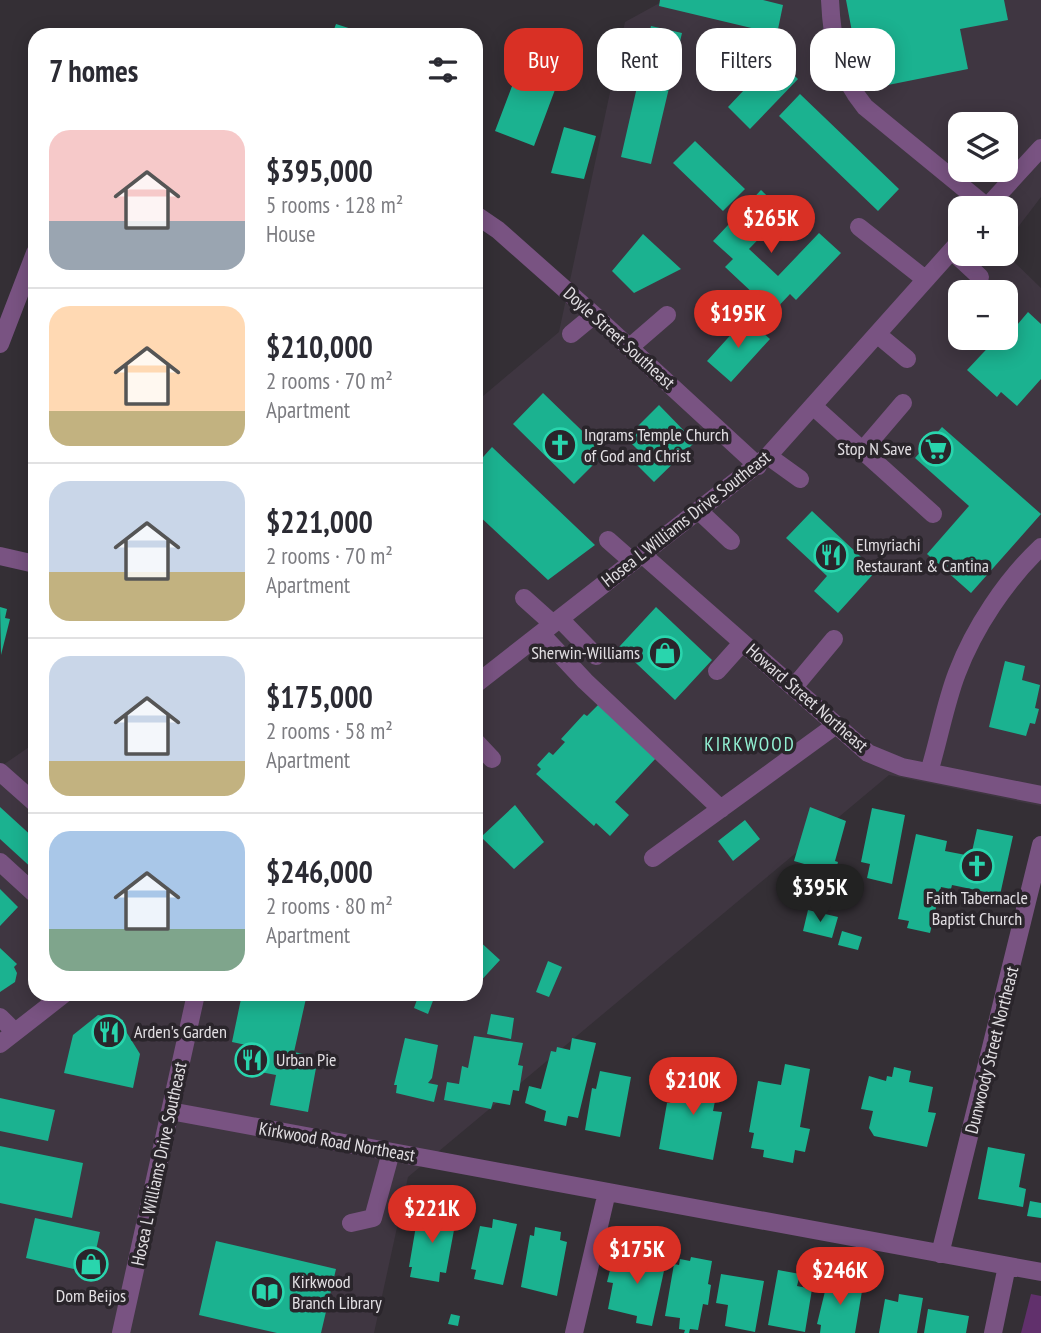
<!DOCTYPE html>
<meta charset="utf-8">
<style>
:root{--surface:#fff;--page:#f7f7f7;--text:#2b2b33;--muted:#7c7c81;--line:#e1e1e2;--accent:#d93025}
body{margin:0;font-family:"PT Sans Narrow",sans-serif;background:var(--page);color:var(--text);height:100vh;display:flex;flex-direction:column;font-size:26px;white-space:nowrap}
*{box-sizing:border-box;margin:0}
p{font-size:23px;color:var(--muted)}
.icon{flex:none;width:38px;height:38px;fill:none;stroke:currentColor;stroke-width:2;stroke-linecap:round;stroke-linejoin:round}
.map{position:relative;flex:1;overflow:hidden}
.drawer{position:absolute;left:28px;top:28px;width:455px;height:973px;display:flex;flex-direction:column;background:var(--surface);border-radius:21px;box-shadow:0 4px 18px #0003}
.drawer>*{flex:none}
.banner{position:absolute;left:504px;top:28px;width:430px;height:63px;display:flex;gap:14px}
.tools{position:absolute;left:948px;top:112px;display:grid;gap:14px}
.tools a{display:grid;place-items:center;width:70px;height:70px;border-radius:14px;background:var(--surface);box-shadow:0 4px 18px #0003;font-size:35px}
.price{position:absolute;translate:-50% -60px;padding:0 16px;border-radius:24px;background:var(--accent);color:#fff;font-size:23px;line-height:46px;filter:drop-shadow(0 2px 4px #0008)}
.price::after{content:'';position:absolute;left:50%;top:42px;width:21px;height:16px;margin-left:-10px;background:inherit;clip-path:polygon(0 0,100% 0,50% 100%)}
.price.current{background:#222;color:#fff}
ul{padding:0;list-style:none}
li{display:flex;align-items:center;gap:21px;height:175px;padding:0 21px}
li+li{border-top:2px solid var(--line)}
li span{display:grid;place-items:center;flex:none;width:196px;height:140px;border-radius:21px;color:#555}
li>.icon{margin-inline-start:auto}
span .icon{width:84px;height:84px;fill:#fffc;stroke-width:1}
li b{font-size:30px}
h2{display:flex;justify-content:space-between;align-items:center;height:84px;padding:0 21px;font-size:30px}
.pill{padding:0 24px;border-radius:21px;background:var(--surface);box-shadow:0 4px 18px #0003;font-size:24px;line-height:63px}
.pill.current{background:var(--accent);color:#fff}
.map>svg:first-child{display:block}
.built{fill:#3f3641;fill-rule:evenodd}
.green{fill:#61306c}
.building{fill:#1bb290}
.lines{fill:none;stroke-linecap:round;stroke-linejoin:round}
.minor{stroke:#795382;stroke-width:18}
.labels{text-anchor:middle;stroke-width:7;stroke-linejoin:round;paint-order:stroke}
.street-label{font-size:18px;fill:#e2dfe3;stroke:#2a252b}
.poi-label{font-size:18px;fill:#e2dfe3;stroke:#2a252b;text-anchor:start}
.neighbourhood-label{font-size:19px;letter-spacing:2px;fill:#93f2d4;stroke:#2a252b}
</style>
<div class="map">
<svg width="1041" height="1333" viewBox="0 0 1041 1333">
<rect width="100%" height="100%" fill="#342f35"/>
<path class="built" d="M665,0H1041V197L1006,243V208H961V254H1006L1041,288V806L889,775L408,1177L374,1333H0V767L35,743V994H476V402L559,332L625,22ZM961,124H1006V170H961ZM961,292H1006V338H961Z"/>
<path class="green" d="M1031,1294L1041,1296V1333H1021Z"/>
<path class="building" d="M660,0H763L783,5L777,34L659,6Z
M846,0H1004L1008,20L960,29L968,69L863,90Z
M336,24L361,32L360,35H332Z
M651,26L682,33L651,164L621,157Z
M526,45L537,48L535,57L524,54Z
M775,57L798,79L750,129L728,107Z
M541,62L562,71L534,146L495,131L517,73L534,79Z
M800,94L899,189L878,211L779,116Z
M564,127L596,136L584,179L551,173Z
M695,141L745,189L723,211L673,163Z
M761,190L784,212L749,249L778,276L819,233L841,253L796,300L790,294L773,312L725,267L733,259L713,241Z
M643,234L681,269L634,293L612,271Z
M1028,312L1041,324V379L1017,406L1001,392L997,397L967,370L997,338H1006Z
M746,318L770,339L731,382L707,361Z
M543,393L605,453L574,484L513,424Z
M659,405L695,442L654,482L633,461L641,453L626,438Z
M942,427L1041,514L971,593L927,554L969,506L915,458Z
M492,447L595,545L548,580L476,513V465Z
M812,511L876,571L838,613L814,591L827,576L786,538Z
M476,587L483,593L481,633L476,637Z
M0,607L7,609L5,618L10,619L1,655Z
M656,607L712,660L675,700L619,647Z
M1005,661L1025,666L1022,680L1040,685L1035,708L1039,709L1035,724L1030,723L1026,736L989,727Z
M599,704L657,757L615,802L629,815L610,836L596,823L594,826L536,774L541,769L537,765L549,752L553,755L565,742L561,739L584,714L587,716Z
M515,805L544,842L514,869L481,837Z
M0,807L35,839V871L0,839Z
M810,807L846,821L835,861L838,862L835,873L794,861Z
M872,808L905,815L892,884L867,878L870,864L861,862Z
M745,820L760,839L733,861L718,841Z
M977,829L1013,836L1000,895L952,885L951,889L941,887L930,933L907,928L909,921L898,919L916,834L947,841L945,851L971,856Z
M0,889L18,907L0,926Z
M808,910L838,917L832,938L803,931Z
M842,931L862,937L858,950L838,945Z
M476,938L500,960L476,986Z
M0,948L17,964L14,967L17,973L15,982L0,992Z
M548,961L562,967L549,997L536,992Z
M242,994H307L294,1052L318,1057L308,1112L270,1105L276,1075L250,1070L243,1062L246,1045L232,1042Z
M419,994L434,998L428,1014L414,1008Z
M491,1014L514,1018L511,1039L487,1034Z
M98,1015L123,1020L122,1025L140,1054L133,1088L64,1073L73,1035Z
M474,1036L523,1043L518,1065L523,1066L519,1091L513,1090L510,1105L493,1102L491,1109L444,1100L447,1082L459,1084L462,1066L468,1068Z
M405,1038L438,1045L432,1078L428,1083L438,1085L434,1102L396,1093L397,1085H394Z
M572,1038L596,1043L578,1118L568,1116L566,1126L544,1121L546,1111L525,1103L529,1086L541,1089L551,1051L556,1052L557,1047L570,1050Z
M785,1064L810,1069L800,1127L810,1129L805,1152L795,1150L793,1163L763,1157L764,1150L751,1148L754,1133L749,1132L758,1081L781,1085Z
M894,1067L911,1071L909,1082L933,1087L928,1112L936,1113L927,1147L874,1136L869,1128L873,1111L861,1109L869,1076L886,1081L887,1076L892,1077Z
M685,1070L720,1076L713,1111L722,1112L713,1160L659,1149L667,1103H670L674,1085L682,1087Z
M600,1071L631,1077L620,1137L585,1130L592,1088L596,1089Z
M0,1098L55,1110L48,1141L0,1131Z
M0,1146L83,1163L72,1218L0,1203Z
M988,1147L1025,1154L1019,1187L1026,1189L1023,1207L978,1199Z
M1030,1201L1041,1203V1218L1027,1216Z
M434,1209L457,1214L446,1273L440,1272L439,1282L410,1277L412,1267H409L418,1214L432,1217Z
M35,1218L100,1232L91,1273L26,1258Z
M493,1219L517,1224L503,1285L474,1279L476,1270L471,1269L480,1226L492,1228Z
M535,1227L561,1232L560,1240L567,1242L557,1296L521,1287L530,1235L534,1236Z
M216,1241L336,1269L321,1333H277L199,1315Z
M622,1251L650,1258L651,1253L667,1257L652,1326L636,1323L637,1316L608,1309L613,1283L607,1282L612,1262L619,1264Z
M691,1257L712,1261L708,1284L711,1285L708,1305L703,1304L698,1330L690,1329L689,1333H684L685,1330L679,1329L680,1318L665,1316L674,1264L679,1265L680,1259L690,1261Z
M778,1270L800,1274L797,1286L812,1289L805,1332L768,1325Z
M721,1274L764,1281L755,1332L725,1326L728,1305L716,1303Z
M828,1279L863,1285L855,1333H820L821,1325L817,1324Z
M899,1294L923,1298L917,1333H879L885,1299L898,1302Z
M928,1309L969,1316L966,1333H924Z
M451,1314L460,1316L458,1326L448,1324Z"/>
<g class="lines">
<path class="minor" d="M830,0C832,42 838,74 865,107L987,207
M986,208L1041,148
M476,215L498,230L594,315L758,466
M859,227L925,279
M952,251L980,277
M571,334L594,315
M877,334L907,359
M0,344L35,253
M630,347L667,315
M813,406L933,514
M862,451L903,403
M768,456L800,479
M699,511L731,541
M608,540L633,562
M643,555L868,753L902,767L1041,795
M0,556L35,564
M524,598L553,624
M560,619L596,656
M541,634L585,681L721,809
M717,671L742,643
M476,684L768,456L961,240
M794,687L834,639
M476,742L492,759
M0,772L35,803
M929,772C939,740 945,704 957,673C974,628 1006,580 1041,547
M653,858L836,725
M0,862L35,894
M0,1017L15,1032
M0,1044L64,994
M170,1111L1041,1272
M351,1223L373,1218L391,1152
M940,1254L1041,845
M121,1333L196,994
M574,1333L607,1192
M993,1333L1007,1266"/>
</g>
<defs>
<symbol id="church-ring" viewBox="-11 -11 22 22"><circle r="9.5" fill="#2a252b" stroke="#29d5ad" stroke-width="1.5"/><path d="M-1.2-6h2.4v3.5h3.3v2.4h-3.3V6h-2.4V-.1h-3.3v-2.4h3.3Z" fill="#29d5ad"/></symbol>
<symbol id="supermarket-ring" viewBox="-11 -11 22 22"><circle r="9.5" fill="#2a252b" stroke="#29d5ad" stroke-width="1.5"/><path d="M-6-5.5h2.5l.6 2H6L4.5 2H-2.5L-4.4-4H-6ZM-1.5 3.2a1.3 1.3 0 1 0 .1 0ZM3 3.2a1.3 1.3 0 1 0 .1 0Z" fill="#29d5ad"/></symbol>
<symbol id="restaurant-ring" viewBox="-11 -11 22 22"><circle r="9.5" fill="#2a252b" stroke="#29d5ad" stroke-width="1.5"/><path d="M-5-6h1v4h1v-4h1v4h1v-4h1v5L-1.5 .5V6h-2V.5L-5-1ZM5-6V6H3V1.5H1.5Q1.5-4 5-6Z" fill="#29d5ad"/></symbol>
<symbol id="shop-ring" viewBox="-11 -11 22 22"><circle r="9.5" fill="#2a252b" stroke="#29d5ad" stroke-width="1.5"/><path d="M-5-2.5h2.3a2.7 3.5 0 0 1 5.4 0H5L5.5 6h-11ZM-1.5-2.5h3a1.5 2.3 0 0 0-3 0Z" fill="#29d5ad"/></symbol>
<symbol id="library-ring" viewBox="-11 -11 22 22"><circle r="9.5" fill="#2a252b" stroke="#29d5ad" stroke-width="1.5"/><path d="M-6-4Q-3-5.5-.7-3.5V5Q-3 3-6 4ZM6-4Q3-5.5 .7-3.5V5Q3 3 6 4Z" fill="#29d5ad"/></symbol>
</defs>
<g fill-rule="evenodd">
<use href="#church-ring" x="541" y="426" width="38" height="38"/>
<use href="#supermarket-ring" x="917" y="430" width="38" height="38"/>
<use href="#restaurant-ring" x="812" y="536" width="38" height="38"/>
<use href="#shop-ring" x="646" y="634" width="38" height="38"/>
<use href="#church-ring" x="958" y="847" width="38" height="38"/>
<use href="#restaurant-ring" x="90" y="1013" width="38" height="38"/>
<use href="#restaurant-ring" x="233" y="1041" width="38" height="38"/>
<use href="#shop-ring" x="72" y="1245" width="38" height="38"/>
<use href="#library-ring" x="248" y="1273" width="38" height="38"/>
</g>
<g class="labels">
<g class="street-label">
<text transform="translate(619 338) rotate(42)" y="6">Doyle Street Southeast</text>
<text transform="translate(686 519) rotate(-38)" y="6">Hosea L Williams Drive Southeast</text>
<text transform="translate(807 698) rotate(41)" y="6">Howard Street Northeast</text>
<text transform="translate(992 1050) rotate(-76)" y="6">Dunwoody Street Northeast</text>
<text transform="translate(337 1142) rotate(10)" y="6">Kirkwood Road Northeast</text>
<text transform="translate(159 1164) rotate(-78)" y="6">Hosea L Williams Drive Southeast</text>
</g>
<g class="poi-label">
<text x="584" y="441">Ingrams Temple Church<tspan x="584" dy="21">of God and Christ</tspan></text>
<text x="912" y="455" text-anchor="end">Stop N Save</text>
<text x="856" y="551">Elmyriachi<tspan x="856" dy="21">Restaurant &amp; Cantina</tspan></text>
<text x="640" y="659" text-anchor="end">Sherwin-Williams</text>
<text x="977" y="904" text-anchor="middle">Faith Tabernacle<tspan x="977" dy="21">Baptist Church</tspan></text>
<text x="134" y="1038">Arden's Garden</text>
<text x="276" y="1066">Urban Pie</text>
<text x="292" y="1288">Kirkwood<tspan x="292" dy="21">Branch Library</tspan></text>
<text x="91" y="1302" text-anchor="middle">Dom Beijos</text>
</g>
<g class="neighbourhood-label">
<text x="750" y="751">KIRKWOOD</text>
</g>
</g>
</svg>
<div class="tools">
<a><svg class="icon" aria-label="layers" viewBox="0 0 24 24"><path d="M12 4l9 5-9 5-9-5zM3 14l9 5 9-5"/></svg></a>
<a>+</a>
<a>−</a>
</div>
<b class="price" style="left:771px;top:255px">$265K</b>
<b class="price" style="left:738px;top:350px">$195K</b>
<b class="price current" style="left:820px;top:924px">$395K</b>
<b class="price" style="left:693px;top:1117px">$210K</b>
<b class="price" style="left:432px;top:1245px">$221K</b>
<b class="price" style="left:637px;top:1286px">$175K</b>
<b class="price" style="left:840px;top:1307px">$246K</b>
<div class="banner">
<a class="pill current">Buy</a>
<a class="pill">Rent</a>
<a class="pill">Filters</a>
<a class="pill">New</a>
</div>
<section class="drawer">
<h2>7 homes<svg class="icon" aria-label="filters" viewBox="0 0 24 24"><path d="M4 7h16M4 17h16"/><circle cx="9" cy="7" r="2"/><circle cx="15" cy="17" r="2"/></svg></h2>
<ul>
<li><span style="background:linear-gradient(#f6c9c9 65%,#9aa5b1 0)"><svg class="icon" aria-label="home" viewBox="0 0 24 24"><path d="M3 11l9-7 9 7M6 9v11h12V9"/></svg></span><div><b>$395,000</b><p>5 rooms · 128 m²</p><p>House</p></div></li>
<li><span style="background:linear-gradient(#ffd9b3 75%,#c2b280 0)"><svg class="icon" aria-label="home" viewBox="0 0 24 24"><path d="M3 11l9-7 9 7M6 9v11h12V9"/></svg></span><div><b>$210,000</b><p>2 rooms · 70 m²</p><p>Apartment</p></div></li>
<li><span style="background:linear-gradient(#c9d6e8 65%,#c2b280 0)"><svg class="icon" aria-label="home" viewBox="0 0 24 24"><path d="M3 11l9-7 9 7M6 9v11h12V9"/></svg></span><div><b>$221,000</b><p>2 rooms · 70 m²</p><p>Apartment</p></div></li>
<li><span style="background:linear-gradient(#c9d6e8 75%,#c2b280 0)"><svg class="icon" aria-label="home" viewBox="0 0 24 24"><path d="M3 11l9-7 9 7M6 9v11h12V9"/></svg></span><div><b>$175,000</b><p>2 rooms · 58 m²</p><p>Apartment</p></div></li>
<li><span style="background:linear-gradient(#a9c7e8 70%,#7fa58c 0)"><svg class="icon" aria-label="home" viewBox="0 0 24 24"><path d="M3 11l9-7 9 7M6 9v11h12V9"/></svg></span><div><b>$246,000</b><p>2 rooms · 80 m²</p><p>Apartment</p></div></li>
</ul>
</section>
</div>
